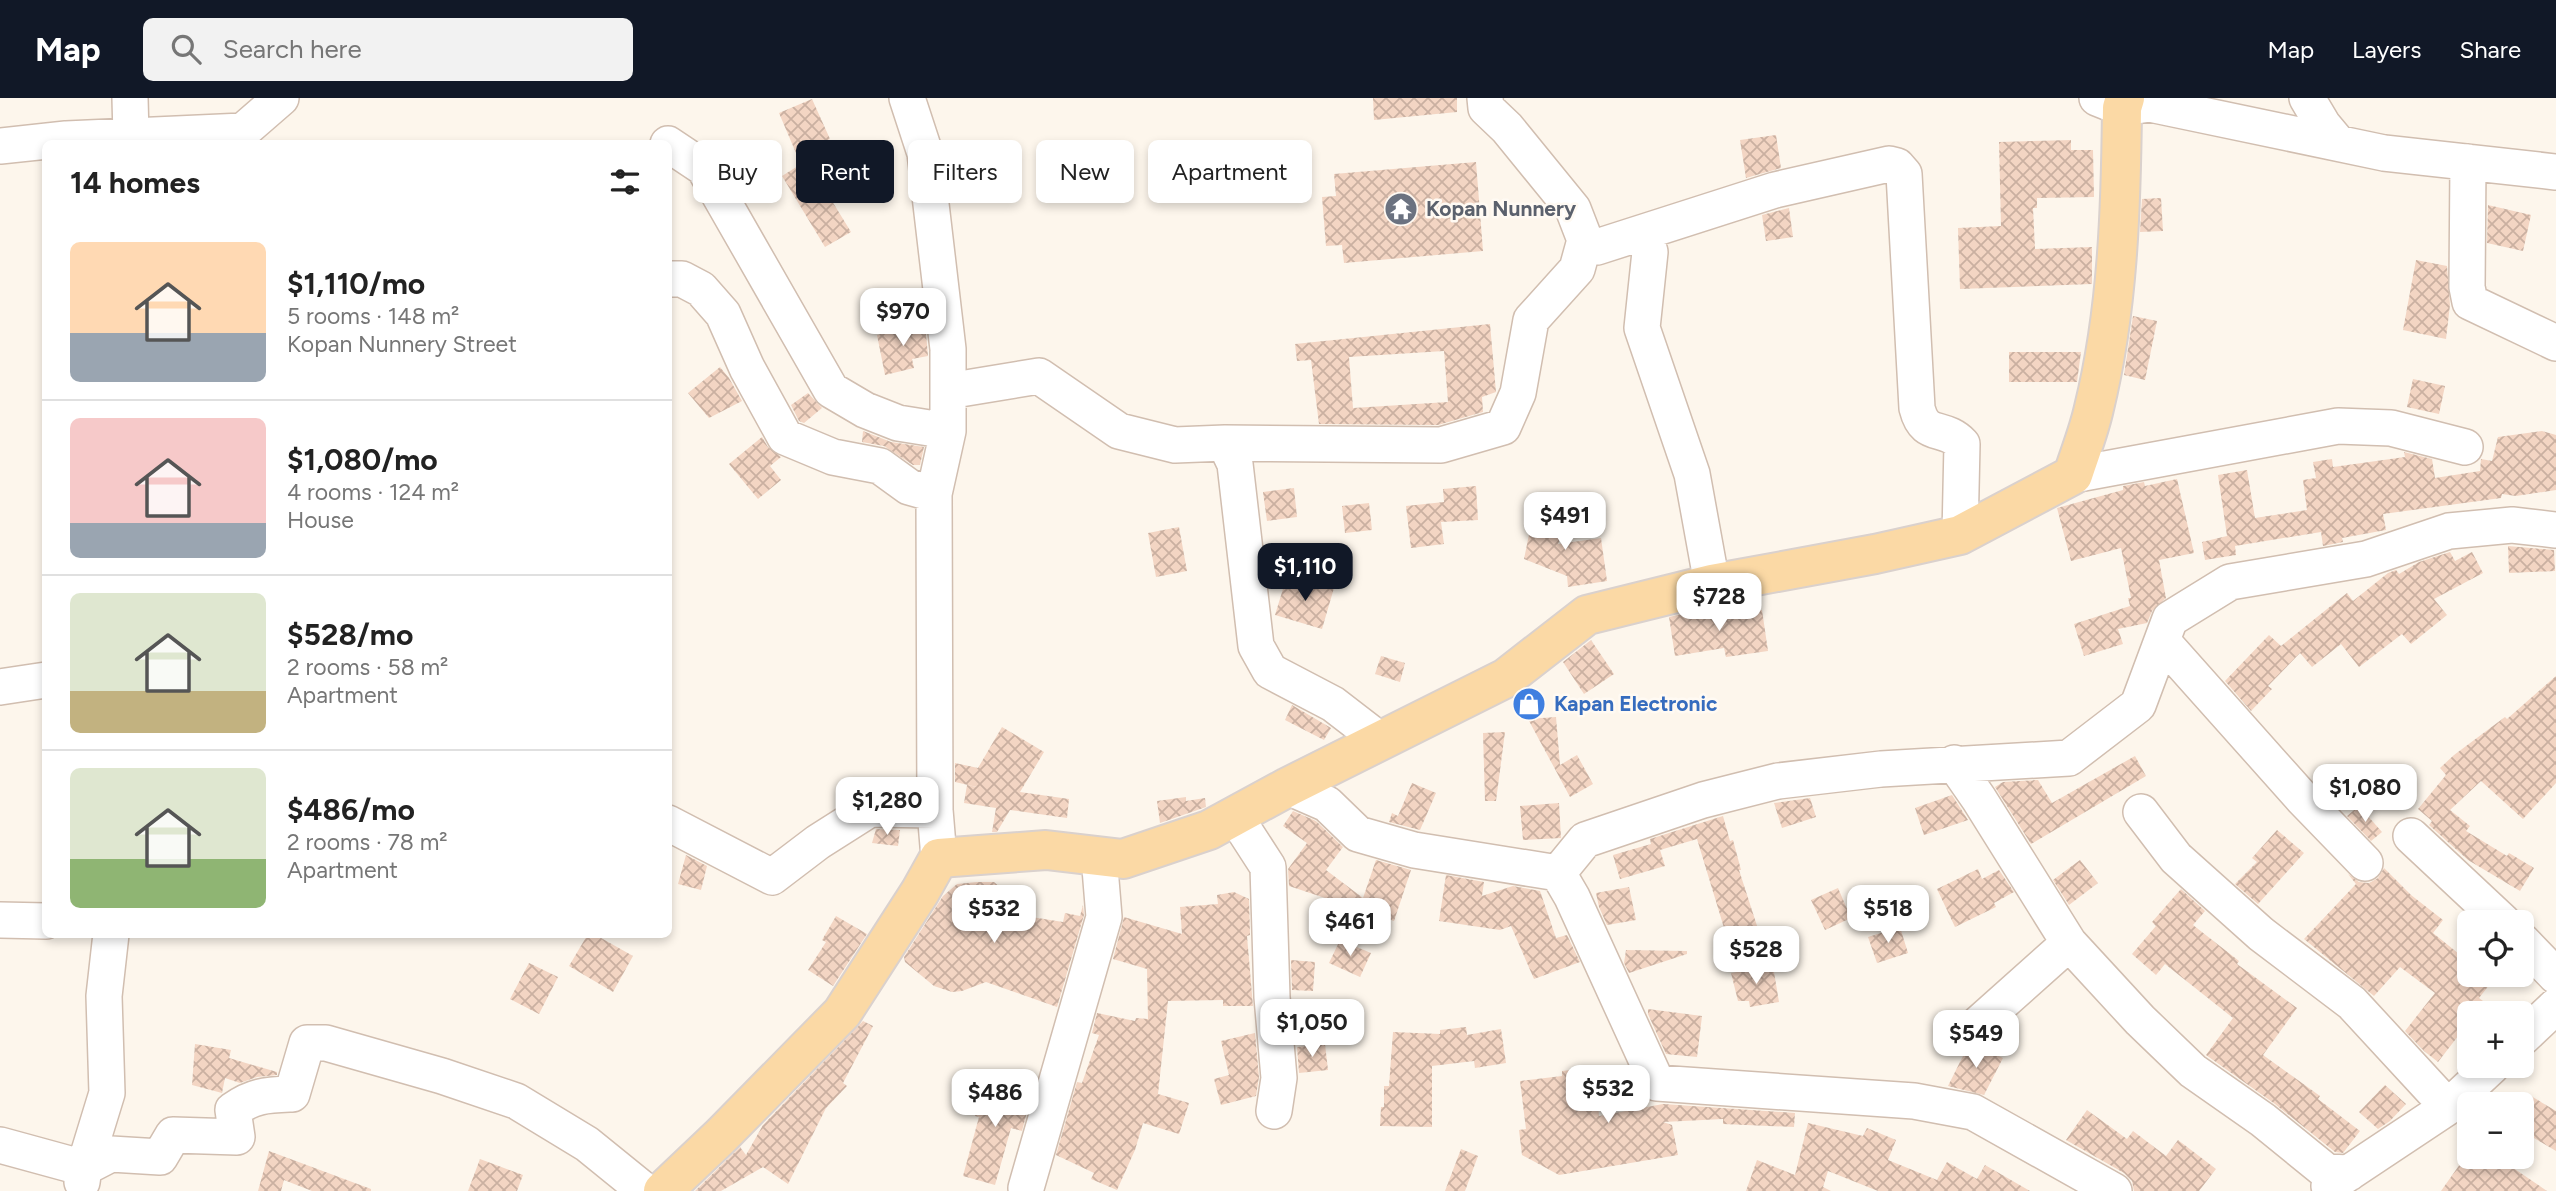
<!DOCTYPE html>
<meta charset="utf-8">
<style>
:root{--surface:#fff;--page:#f2f2f2;--text:#222;--muted:#767676;--line:#e0e0e0;--accent:#111827}
body{margin:0;font-family:Figtree,sans-serif;background:var(--page);color:var(--text);height:100vh;display:flex;flex-direction:column;font-size:26px;white-space:nowrap}
*{box-sizing:border-box;margin:0}
p{font-size:23px;color:var(--muted)}
.icon{flex:none;width:38px;height:38px;fill:none;stroke:currentColor;stroke-width:2;stroke-linecap:round;stroke-linejoin:round}
.map{position:relative;flex:1;overflow:hidden}
.panel{position:absolute;left:42px;top:42px;width:630px;height:798px;display:flex;flex-direction:column;background:var(--surface);border-radius:10px;box-shadow:0 4px 10px #0003}
.panel>*{flex:none}
.top-card{position:absolute;left:693px;top:42px;width:665px;height:63px;display:flex;gap:14px}
.fabs{position:absolute;left:2457px;top:812px;display:grid;gap:14px}
.fabs a{display:grid;place-items:center;width:77px;height:77px;border-radius:10px;background:var(--surface);box-shadow:0 4px 10px #0003;font-size:35px}
.price{position:absolute;translate:-50% -60px;padding:0 16px;border-radius:14px;background:#fff;color:#222;font-size:23px;line-height:46px;filter:drop-shadow(0 2px 4px #0008)}
.price::after{content:'';position:absolute;left:50%;top:42px;width:21px;height:16px;margin-left:-10px;background:inherit;clip-path:polygon(0 0,100% 0,50% 100%)}
.price.active{background:var(--accent);color:#fff}
ul{padding:0;list-style:none}
li{display:flex;align-items:center;gap:21px;height:175px;padding:0 28px}
li+li{border-top:2px solid var(--line)}
li span{display:grid;place-items:center;flex:none;width:196px;height:140px;border-radius:10px;color:#555}
li>.icon{margin-inline-start:auto}
span .icon{width:84px;height:84px;fill:#fffc;stroke-width:1}
li b{font-size:30px}
h2{display:flex;justify-content:space-between;align-items:center;height:84px;padding:0 28px;font-size:30px}
.pill{padding:0 24px;border-radius:10px;background:var(--surface);box-shadow:0 4px 10px #0003;font-size:24px;line-height:63px}
.pill.active{background:var(--accent);color:#fff}
header{display:flex;align-items:center;gap:42px;box-sizing:border-box;height:98px;padding:0 35px;background:var(--accent);color:#fff}
header strong{font-size:33px}
nav{display:flex;gap:38px;margin-inline-start:auto;font-size:24px}
.search{width:490px;height:63px;background:var(--page);display:flex;align-items:center;gap:18px;box-sizing:border-box;padding:0 24px;border-radius:10px;color:var(--muted);font-size:26px}
.map>svg:first-child{display:block}
.building{fill:url(#building-cross-hatch);fill-rule:evenodd}
.lines{fill:none;stroke-linecap:round;stroke-linejoin:round}
.minor-casing{stroke:#d1beb0;stroke-width:38}
.major-casing{stroke:#dad1cd;stroke-width:42}
.minor{stroke:#fff;stroke-width:35}
.major{stroke:#fbd9a5;stroke-width:38}
.labels{text-anchor:middle;stroke-width:5;stroke-linejoin:round;paint-order:stroke}
.worship-label{font-size:21px;font-weight:bold;fill:#5b616d;stroke:#fffaf3;text-anchor:start}
.shop-label{font-size:21px;font-weight:bold;fill:#366cbe;stroke:#fffaf3;text-anchor:start}
</style>
<header>
<strong>Map</strong>
<div class="search"><svg class="icon" aria-label="search" viewBox="0 0 24 24"><circle cx="10" cy="10" r="6"/><path d="M15 15l6 6"/></svg>Search here</div>
<nav><a>Map</a><a>Layers</a><a>Share</a></nav>
</header>
<div class="map">
<svg width="2556" height="1093" viewBox="0 0 2556 1093">
<defs>
<pattern id="building-cross-hatch" width="8" height="8" patternUnits="userSpaceOnUse" patternTransform="scale(1.75)"><rect width="8" height="8" fill="#f3d5c3"/><path d="M0 0l8 8M0 8l8-8" fill="none" stroke="#cab0a1"/></pattern>
</defs>
<rect width="100%" height="100%" fill="#fdf6ec"/>
<path class="building" d="M1373,0H1457V14L1374,22Z
M812,1L830,41L796,55L779,15Z
M1776,37L1781,70L1746,80L1740,42Z
M2071,42V52H2093L2094,99L2037,100V110H2033L2035,151L2092,149V186L1960,191L1958,130L2001,128L1999,44Z
M814,58L830,86L824,90L851,134L825,149L782,78Z
M1476,64L1483,153L1344,165L1342,147L1326,148L1322,99L1336,98L1334,76Z
M2161,100L2163,133L2140,134L2142,101Z
M2488,107L2531,117L2523,153L2487,145Z
M1789,110L1793,139L1766,143L1762,117Z
M2416,162L2447,168L2450,207L2446,241L2403,232Z
M2133,218L2157,223L2145,282L2124,277Z
M925,224L928,258L912,261L914,270L885,277L877,237Z
M1490,226L1496,294L1482,299L1483,314L1438,327L1319,326L1311,262L1297,263L1295,246ZM1444,253L1448,304L1353,310L1349,259Z
M2009,254H2081L2077,284H2009Z
M720,269L729,280L742,303L709,320L688,295Z
M2413,281L2445,288L2439,316L2407,309Z
M808,295L822,310L804,325L799,323L791,307Z
M863,333L891,344L924,349L920,367H913L884,348L862,344Z
M2542,333L2556,337V392L2516,398L2502,396L2501,400L2383,416L2386,432L2342,440L2343,444L2323,448L2321,434L2235,448L2236,457L2205,462L2202,444L2227,438L2218,377L2247,372L2255,420L2307,412L2303,382L2316,380L2313,364L2332,361L2333,369L2405,359L2404,354L2432,361L2435,380L2480,373L2481,361L2492,363L2498,339Z
M762,339L768,349L781,359L770,368L781,382L758,401L729,366Z
M2177,381L2194,455L2159,462L2166,500L2152,513L2147,525L2118,531L2123,546L2084,558L2074,526L2130,508L2128,500H2131L2121,450L2071,463L2057,410L2123,392V388L2144,384L2145,388Z
M1476,388L1478,422L1441,424L1444,446L1411,450L1406,408L1444,404L1443,391Z
M1294,390L1297,419L1267,423L1263,394Z
M1369,405L1372,432L1345,435L1342,408Z
M1534,412L1568,422L1558,446L1601,440L1607,483L1568,489L1567,478L1524,461Z
M1179,429L1187,473L1156,479L1148,435Z
M2508,448L2554,452L2555,473L2509,475Z
M2450,454L2455,463L2472,454L2483,475L2434,501L2447,517L2411,546L2402,536L2359,569L2341,546L2312,569L2300,555L2268,588L2272,591L2251,613L2225,583L2269,537L2281,548L2347,495L2353,503L2388,475L2396,472L2399,476L2419,464Z
M1286,481L1334,490L1322,531L1275,517Z
M1707,510L1709,520L1762,512L1768,553L1726,559L1724,550L1675,558L1669,519Z
M1591,542L1614,576L1584,596L1563,564Z
M1381,558L1405,565L1400,584L1375,576Z
M2556,578V685L2523,721L2481,683L2450,712L2470,728L2466,733L2507,758L2509,755L2534,770L2520,793L2468,762L2429,727L2432,723L2418,711L2446,677L2440,670L2454,657L2505,619L2507,621Z
M1292,607L1331,630L1324,642L1285,622Z
M1556,619L1560,667L1577,657L1593,686L1570,699L1528,621Z
M1002,629L1044,654L1020,694L1069,701L1067,720L1010,712L997,734H992L996,710L964,705L967,687L977,689L955,684V665L978,670Z
M1505,634L1496,703H1485L1483,635Z
M2135,658L2146,678L2031,746L1995,689L2003,684L2038,682L2052,705Z
M1412,685L1436,695L1420,732L1389,724L1392,715L1398,718Z
M1952,697L1968,722L1924,737L1915,710Z
M1186,699V703L1205,700L1206,709L1160,725L1157,703Z
M1810,700L1816,719L1782,730L1774,705Z
M1559,705L1561,740L1523,742L1520,708Z
M2359,708L2382,734L2371,743L2347,718Z
M1293,713L1316,723L1343,749L1326,772L1363,800L1376,762L1411,772L1394,823L1289,788L1288,771L1307,745L1283,728Z
M1723,718L1730,743L1733,742L1741,772H1739L1759,834L1728,843L1697,741L1660,752L1665,768L1620,781L1613,757L1651,746L1650,741Z
M876,731L900,732L898,748L872,745Z
M2277,732L2304,755L2258,806L2235,786L2257,764L2252,760Z
M686,757L707,768L701,792L678,786Z
M2080,762L2098,785L2069,807L2053,782Z
M2384,770L2411,797L2443,822L2433,835L2469,864V877H2497L2479,900L2499,915H2469V924L2438,964L2424,953L2405,933L2435,895L2400,869L2374,898L2304,841L2356,786L2348,776L2359,784L2369,785L2378,780Z
M1978,771L1982,781L1999,772L2014,794L1994,805L1996,809L1955,829L1937,791Z
M1446,777L1484,784L1482,798L1513,788L1540,793L1556,840L1567,837L1580,864L1534,881L1511,828L1500,832L1439,823Z
M977,784H994L1010,798L1013,816L1063,824L1065,815L1080,818L1083,807L1084,817L1057,909L986,884L962,893L952,894L934,888L905,864L904,859L943,798L957,786Z
M1629,789L1636,822L1607,827L1599,809L1596,795Z
M1838,790L1851,820L1825,832L1811,802Z
M2181,791L2205,813L2193,827L2239,863L2237,866L2297,910L2263,957L2320,998L2318,1001L2360,1033L2343,1055L2335,1054L2275,1006L2206,957L2233,920L2165,866L2156,877L2132,856L2156,828L2152,824Z
M1234,794L1249,801L1250,837L1247,838L1253,908H1223V902L1168,903L1158,996L1189,1005L1179,1036L1143,1025L1135,1052L1117,1092L1091,1081L1094,1075L1056,1057L1077,984L1082,985L1099,937L1092,935L1097,915L1135,923L1136,920L1148,921L1147,871L1113,861L1124,819L1182,836L1180,809L1218,806L1217,797Z
M836,818L867,836L833,888L808,872L826,844L822,842Z
M1900,829L1908,855L1877,865L1868,839Z
M588,836H594L633,858L613,894L569,868Z
M1340,842L1371,855L1360,879L1329,865Z
M1626,852L1687,853V856L1629,875L1624,865Z
M1291,862L1315,864L1313,893L1292,892Z
M529,865L558,879L539,916L510,901Z
M1773,868L1779,904L1750,909L1749,903H1738L1731,875Z
M1648,911L1702,918L1697,959L1666,956L1648,916Z
M863,923L873,928L843,985L847,988L826,1010L788,1086L763,1069L721,1093H695L740,1049L746,1057L763,1027Z
M1466,929L1467,937L1501,931L1506,965L1475,970L1474,963L1432,968V1029L1380,1028L1381,1009H1384V988H1389L1393,934L1440,936V932Z
M1255,935L1259,979L1256,998L1221,1007L1214,981L1229,977L1221,943Z
M195,946L231,952L229,960L277,974V977L257,979L240,985L225,980L222,995L192,987Z
M1325,946L1328,972L1299,975L1297,949Z
M1969,946L1977,948L2003,960L1984,997L1948,988Z
M1595,969L1599,1018L1663,1006L1795,1015L1794,1029L1723,1026V1021L1663,1024L1672,1027L1678,1057L1559,1077L1522,1057L1519,1032L1526,1031L1520,983L1562,978V973Z
M988,980L1032,995L1022,1033L1011,1030L995,1087L963,1078L979,1019L975,1018Z
M2385,987L2406,1006L2390,1023L2378,1031L2359,1014Z
M2531,998L2556,1013V1053L2522,1033V1014Z
M2087,1012L2127,1041L2133,1033L2166,1058L2178,1042L2216,1071L2199,1093H2134L2132,1083L2124,1075L2066,1042Z
M1808,1025L1863,1038L1867,1030L1896,1042L1888,1062L1937,1082L1947,1064L1977,1081L1985,1067L2030,1093H1878L1828,1073L1823,1089L1831,1093H1746L1757,1062L1795,1077Z
M1461,1051L1478,1058L1465,1093H1445Z
M269,1053L371,1091V1093H312L284,1082L281,1093H258Z
M2465,1059H2497L2547,1093H2441Z
M480,1061L523,1077L517,1093H468Z"/>
<g class="lines">
<defs>
<path id="minor" d="M130,0L131,38
M907,0L925,55L948,251V333L934,396L935,712L939,760
M1485,0L1486,10L1507,30L1573,111L1585,142L1597,149L1775,92L1889,66L1897,68L1904,76L1917,310C1925,342 1943,326 1962,346L1960,437
M2097,0L2122,10L2150,6L2384,55L2556,74
M2307,0L2323,27L2338,45
M62,46L66,41L243,33L281,0
M668,46L704,70L831,292L865,312L898,325L948,333
M0,48L66,41
M2468,64L2467,189L2470,204L2556,245
M1644,135L1650,154L1642,230L1692,376L1712,486
M668,181H682L701,191L723,216L747,270L785,339L833,359L880,368L909,389L934,396
M948,293L1039,278L1119,333L1175,347L1225,345L1235,366L1256,548L1270,573L1333,606L1381,643
M1225,345L1441,347L1503,329L1518,295L1531,222L1577,171L1585,142
M2073,377L2338,328L2391,330L2465,349
M2163,544L2303,701L2365,765
M0,589L46,582
M1954,665L1979,701L2069,845L2140,922L2193,973L2263,1022L2327,1074L2349,1075
M1288,689L1327,706L1358,736L1414,752L1558,775L1572,799L1657,985L1914,1003L1973,1014L2114,1093
M2141,714L2176,760L2261,836L2352,905L2448,1009
M1235,718L1268,769L1272,899L1279,980L1274,1013
M668,725L772,779L818,744L870,711L935,712
M2411,738L2503,824
M1558,775L1585,742L1703,702L1778,683L1881,671L2069,660L2138,607L2170,521L2230,484L2366,461L2449,433L2512,427L2556,432
M0,822L46,823
M2522,843L2556,878
M1976,928L2069,845
M2522,940L2556,908
M0,1047L84,1070L111,1056L160,1059L173,1037L237,1039L233,1012C254,997 267,997 292,996L307,945H326L442,978L516,1003L587,1046L645,1093
M82,1084L84,1070L107,995L104,898L111,836
M2329,1088L2448,1009L2492,968
M1026,1090L1104,819L1099,758"/>
<path id="major" d="M663,1093L722,1037L842,915L920,794L939,760L1046,752L1123,761L1209,732L1288,689L1506,580L1587,517L1712,486L1875,456L1960,437L2073,377C2080,355 2089,333 2094,310C2118,212 2121,110 2122,10L2125,0"/>
</defs>
<use href="#minor" class="minor-casing"/>
<use href="#major" class="major-casing"/>
<use href="#minor" class="minor"/>
<use href="#major" class="major"/>
</g>
<defs>
<symbol id="temple-disc" viewBox="-11 -11 22 22"><circle r="9.5" fill="#6b7280" stroke="#fffaf3"/><path d="M0-6L5-2H3V0L6.5 2.5H4V6H1.5V3h-3V6H-4V2.5H-6.5L-3 0V-2H-5Z" fill="#fff"/></symbol>
<symbol id="shop-disc" viewBox="-11 -11 22 22"><circle r="9.5" fill="#3f7fe0" stroke="#fffaf3"/><path d="M-5-2.5h2.3a2.7 3.5 0 0 1 5.4 0H5L5.5 6h-11ZM-1.5-2.5h3a1.5 2.3 0 0 0-3 0Z" fill="#fff"/></symbol>
</defs>
<g fill-rule="evenodd">
<use href="#temple-disc" x="1382" y="92" width="38" height="38"/>
<use href="#shop-disc" x="1510" y="587" width="38" height="38"/>
</g>
<g class="labels">
<g class="worship-label">
<text x="1426" y="118">Kopan Nunnery</text>
</g>
<g class="shop-label">
<text x="1554" y="613">Kapan Electronic</text>
</g>
</g>
</svg>
<div class="fabs">
<a><svg class="icon" aria-label="locate" viewBox="0 0 24 24"><circle cx="12" cy="12" r="6"/><path d="M12 2v4M12 18v4M2 12h4M18 12h4"/></svg></a>
<a>+</a>
<a>−</a>
</div>
<b class="price" style="left:903px;top:250px">$970</b>
<b class="price" style="left:1565px;top:454px">$491</b>
<b class="price active" style="left:1305px;top:505px">$1,110</b>
<b class="price" style="left:1719px;top:535px">$728</b>
<b class="price" style="left:2365px;top:726px">$1,080</b>
<b class="price" style="left:887px;top:739px">$1,280</b>
<b class="price" style="left:994px;top:847px">$532</b>
<b class="price" style="left:1888px;top:847px">$518</b>
<b class="price" style="left:1350px;top:860px">$461</b>
<b class="price" style="left:1756px;top:888px">$528</b>
<b class="price" style="left:1312px;top:961px">$1,050</b>
<b class="price" style="left:1976px;top:972px">$549</b>
<b class="price" style="left:1608px;top:1027px">$532</b>
<b class="price" style="left:995px;top:1031px">$486</b>
<div class="top-card">
<a class="pill">Buy</a>
<a class="pill active">Rent</a>
<a class="pill">Filters</a>
<a class="pill">New</a>
<a class="pill">Apartment</a>
</div>
<section class="panel">
<h2>14 homes<svg class="icon" aria-label="filters" viewBox="0 0 24 24"><path d="M4 7h16M4 17h16"/><circle cx="9" cy="7" r="2"/><circle cx="15" cy="17" r="2"/></svg></h2>
<ul>
<li><span style="background:linear-gradient(#ffd9b3 65%,#9aa5b1 0)"><svg class="icon" aria-label="home" viewBox="0 0 24 24"><path d="M3 11l9-7 9 7M6 9v11h12V9"/></svg></span><div><b>$1,110/mo</b><p>5 rooms · 148 m²</p><p>Kopan Nunnery Street</p></div></li>
<li><span style="background:linear-gradient(#f6c9c9 75%,#9aa5b1 0)"><svg class="icon" aria-label="home" viewBox="0 0 24 24"><path d="M3 11l9-7 9 7M6 9v11h12V9"/></svg></span><div><b>$1,080/mo</b><p>4 rooms · 124 m²</p><p>House</p></div></li>
<li><span style="background:linear-gradient(#dfe7d0 70%,#c2b280 0)"><svg class="icon" aria-label="home" viewBox="0 0 24 24"><path d="M3 11l9-7 9 7M6 9v11h12V9"/></svg></span><div><b>$528/mo</b><p>2 rooms · 58 m²</p><p>Apartment</p></div></li>
<li><span style="background:linear-gradient(#dfe7d0 65%,#8fb573 0)"><svg class="icon" aria-label="home" viewBox="0 0 24 24"><path d="M3 11l9-7 9 7M6 9v11h12V9"/></svg></span><div><b>$486/mo</b><p>2 rooms · 78 m²</p><p>Apartment</p></div></li>
</ul>
</section>
</div>
